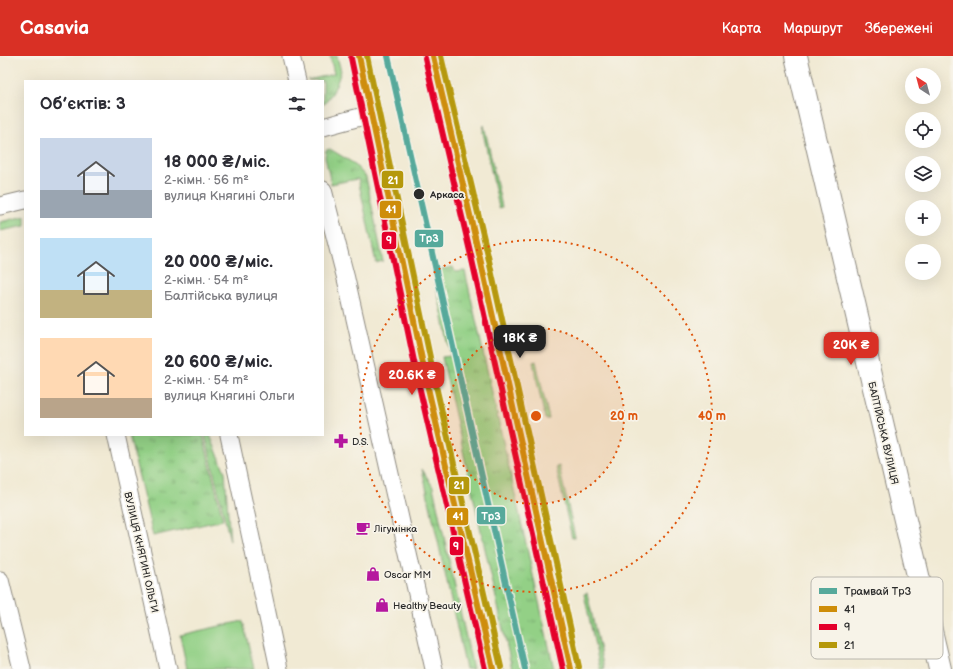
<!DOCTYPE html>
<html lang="uk">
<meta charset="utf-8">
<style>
:root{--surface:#fff;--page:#f7f7f7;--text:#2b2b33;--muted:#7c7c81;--accent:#d93025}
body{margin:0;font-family:"Balsamiq Sans",sans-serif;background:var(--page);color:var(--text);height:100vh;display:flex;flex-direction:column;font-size:15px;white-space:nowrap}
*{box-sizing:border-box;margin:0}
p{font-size:13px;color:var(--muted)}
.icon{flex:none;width:22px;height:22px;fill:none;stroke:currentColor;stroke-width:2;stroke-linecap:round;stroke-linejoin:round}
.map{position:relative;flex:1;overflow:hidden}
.details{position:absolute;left:24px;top:24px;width:300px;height:356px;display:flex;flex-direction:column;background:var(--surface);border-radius:0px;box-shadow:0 4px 16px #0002}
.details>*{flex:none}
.needle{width:26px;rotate:324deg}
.tools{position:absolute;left:905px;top:12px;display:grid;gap:8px}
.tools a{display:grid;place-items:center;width:36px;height:36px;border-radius:50%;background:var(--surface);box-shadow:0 4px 16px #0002;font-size:20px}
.price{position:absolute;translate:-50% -34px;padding:0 9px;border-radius:8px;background:var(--accent);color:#fff;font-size:13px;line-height:26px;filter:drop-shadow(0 1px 2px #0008)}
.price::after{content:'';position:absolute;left:50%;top:24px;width:12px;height:9px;margin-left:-6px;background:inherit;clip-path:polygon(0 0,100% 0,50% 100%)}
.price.selected{background:#222;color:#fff}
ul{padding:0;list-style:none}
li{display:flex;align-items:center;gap:12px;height:100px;padding:0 16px}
li span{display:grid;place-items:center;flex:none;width:112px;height:80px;border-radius:0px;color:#555}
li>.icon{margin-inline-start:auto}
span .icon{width:48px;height:48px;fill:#fffc;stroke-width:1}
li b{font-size:17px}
h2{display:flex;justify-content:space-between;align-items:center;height:48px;padding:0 16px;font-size:17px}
header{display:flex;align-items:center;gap:24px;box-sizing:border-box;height:56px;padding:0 20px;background:var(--accent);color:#fff}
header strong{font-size:19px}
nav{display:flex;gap:22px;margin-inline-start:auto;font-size:14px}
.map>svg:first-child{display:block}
.grass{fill:url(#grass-tufts);stroke:#5f7e58}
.garden{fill:#93d086;stroke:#5f7e58}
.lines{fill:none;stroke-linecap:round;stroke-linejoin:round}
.lane-casing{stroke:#8e8a80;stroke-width:19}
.street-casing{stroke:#8e8a80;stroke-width:24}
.secondary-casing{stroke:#8e8a80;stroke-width:24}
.lane{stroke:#fff;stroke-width:17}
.street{stroke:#fff;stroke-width:22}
.secondary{stroke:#fff;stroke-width:22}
.bus-1-casing{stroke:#f7f3e8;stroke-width:9}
.bus-2-casing{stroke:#f7f3e8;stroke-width:9}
.bus-3-casing{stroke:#f7f3e8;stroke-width:9}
.bus-1{stroke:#ce8d09;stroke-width:6}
.bus-2{stroke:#e4002b;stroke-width:6}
.bus-3{stroke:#b5980b;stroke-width:6}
.tram-1-casing{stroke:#f7f3e8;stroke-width:9}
.tram-1{stroke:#56a99b;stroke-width:6}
.ring{fill:none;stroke:#df570e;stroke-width:2;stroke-dasharray:2 4}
.stop-dot{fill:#2b2b2b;stroke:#f7f3e8;stroke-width:1.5}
.labels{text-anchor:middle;stroke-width:3.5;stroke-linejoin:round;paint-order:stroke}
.stop-label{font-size:10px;font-weight:bold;fill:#2b2b2b;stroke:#f7f3e8;text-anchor:start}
.street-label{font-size:10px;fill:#2b2b2b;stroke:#f7f3e8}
.poi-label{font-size:10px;fill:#2b2b2b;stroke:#f7f3e8;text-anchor:start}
.key{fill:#f7f3e8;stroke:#bab7af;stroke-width:1}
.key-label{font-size:11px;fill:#2b2b2b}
.centre{fill:#df570e;stroke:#f7f3e8;stroke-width:2}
.ring-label{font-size:12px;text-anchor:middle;font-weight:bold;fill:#df570e;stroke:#f7f3e8;stroke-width:3.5;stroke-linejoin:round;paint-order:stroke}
.line-badge{stroke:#f7f3e8;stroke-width:1.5}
.badge-label{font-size:11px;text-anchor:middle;font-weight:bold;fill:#fff}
</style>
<header>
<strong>Casavia</strong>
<nav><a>Карта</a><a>Маршрут</a><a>Збережені</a></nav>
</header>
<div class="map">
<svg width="953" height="613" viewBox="0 0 953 613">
<defs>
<pattern id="grass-tufts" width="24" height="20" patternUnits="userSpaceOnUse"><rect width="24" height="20" fill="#93d086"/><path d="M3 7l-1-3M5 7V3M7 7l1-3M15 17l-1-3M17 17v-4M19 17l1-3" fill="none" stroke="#78a96e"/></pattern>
</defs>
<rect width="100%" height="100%" fill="#f7f3e8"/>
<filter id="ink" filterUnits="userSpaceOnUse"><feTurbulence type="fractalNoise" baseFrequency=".025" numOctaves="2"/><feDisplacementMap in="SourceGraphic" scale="8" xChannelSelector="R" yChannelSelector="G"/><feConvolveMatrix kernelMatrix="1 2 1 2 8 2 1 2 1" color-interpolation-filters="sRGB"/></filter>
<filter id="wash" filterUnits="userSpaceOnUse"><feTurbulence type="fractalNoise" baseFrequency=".012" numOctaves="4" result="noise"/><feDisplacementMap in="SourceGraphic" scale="16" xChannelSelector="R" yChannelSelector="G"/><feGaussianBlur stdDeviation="0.9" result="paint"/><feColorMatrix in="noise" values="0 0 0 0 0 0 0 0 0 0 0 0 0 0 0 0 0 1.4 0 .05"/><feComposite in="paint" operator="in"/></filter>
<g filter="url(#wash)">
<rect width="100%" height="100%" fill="#f1ead4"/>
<path class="grass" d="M330,0H337L341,15L338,24L333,36L323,49V25L308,24L334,18Z
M484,69L502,151L499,152L483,76Z
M330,93L353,107L366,121L383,205L376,207L358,123L331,128L325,101L326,94Z
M25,160V170L0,175V166Z
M453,211L455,216L465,215L554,613H512L442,301L451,300L433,215Z
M536,305L549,363H545L533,306Z
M129,379H203L223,464L153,480Z
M205,379H210L225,416L230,485Z
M559,410L575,481L572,482L556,411Z
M422,413L433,431L473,613H466Z
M587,537L604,613H600L584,538Z"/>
<path class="garden" d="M243,565L254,613H187L180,579Z"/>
</g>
<g filter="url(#ink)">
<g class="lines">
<defs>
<path id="lane" d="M291,0L297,25
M323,71L371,58
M323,134L346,223L434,613
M0,150L25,144
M116,379L168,613
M229,379L279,613
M0,524L22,613"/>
<path id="street" d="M796,0L940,613"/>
<path id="secondary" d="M359,0L428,332L493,613
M433,0L480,202L571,613"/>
</defs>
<use href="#lane" class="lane-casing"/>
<use href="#street" class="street-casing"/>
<use href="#secondary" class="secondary-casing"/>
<use href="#lane" class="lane"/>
<use href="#street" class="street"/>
<use href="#secondary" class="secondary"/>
<defs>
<path id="bus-1" d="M359,0L428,332L493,613
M433,0L480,202L571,613"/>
<path id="bus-2" d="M351,2L420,334L485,613
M425,2L472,204L563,613"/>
<path id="bus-3" d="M367,0L436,330L501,611
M441,0L488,200L579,611"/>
</defs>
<use href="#bus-1" class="bus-1-casing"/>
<use href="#bus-2" class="bus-2-casing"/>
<use href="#bus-3" class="bus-3-casing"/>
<use href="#bus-1" class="bus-1"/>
<use href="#bus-2" class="bus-2"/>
<use href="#bus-3" class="bus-3"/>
<defs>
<path id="tram-1" d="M388,0L525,613"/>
</defs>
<use href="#tram-1" class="tram-1-casing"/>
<use href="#tram-1" class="tram-1"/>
</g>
</g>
<circle cx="536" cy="360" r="88" fill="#df570e" fill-opacity=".12"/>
<g class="ring">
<circle cx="536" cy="360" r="88"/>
<circle cx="536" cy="360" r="176"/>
</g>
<defs>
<symbol id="pharmacy-bare" viewBox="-9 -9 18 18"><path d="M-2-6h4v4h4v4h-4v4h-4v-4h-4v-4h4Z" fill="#b5179e" stroke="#f7f3e8" stroke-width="2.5" paint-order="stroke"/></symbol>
<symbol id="cafe-bare" viewBox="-9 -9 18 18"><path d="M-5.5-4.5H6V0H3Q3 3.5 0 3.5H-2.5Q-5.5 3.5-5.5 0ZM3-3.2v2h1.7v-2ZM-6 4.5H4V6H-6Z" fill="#b5179e" stroke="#f7f3e8" stroke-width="2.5" paint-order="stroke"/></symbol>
<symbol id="shop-bare" viewBox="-9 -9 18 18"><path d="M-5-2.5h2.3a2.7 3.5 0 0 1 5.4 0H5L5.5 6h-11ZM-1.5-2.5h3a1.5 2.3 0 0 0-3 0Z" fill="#b5179e" stroke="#f7f3e8" stroke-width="2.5" paint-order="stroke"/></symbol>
</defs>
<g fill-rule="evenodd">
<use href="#pharmacy-bare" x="331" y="375" width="20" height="20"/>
<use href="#cafe-bare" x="353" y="462" width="20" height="20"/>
<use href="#shop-bare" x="363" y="508" width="20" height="20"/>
<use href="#shop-bare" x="372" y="539" width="20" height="20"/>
</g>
<circle class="stop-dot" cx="419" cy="138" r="6"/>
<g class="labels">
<g class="stop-label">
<text x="430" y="142">Аркаса</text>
</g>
<g class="street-label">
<text transform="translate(884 377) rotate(77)" y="4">БАЛТІЙСЬКА ВУЛИЦЯ</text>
<text transform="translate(142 496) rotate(77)" y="4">ВУЛИЦЯ КНЯГИНІ ОЛЬГИ</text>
</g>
<g class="poi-label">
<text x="352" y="389">D.S.</text>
<text x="374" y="476">Лігумінка</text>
<text x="384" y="522">Oscar MM</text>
<text x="393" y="553">Healthy Beauty</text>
</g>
</g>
<rect x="811" y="521" width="132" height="82" rx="6" class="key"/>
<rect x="819" y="532" width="18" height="6" fill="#56a99b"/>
<rect x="819" y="550" width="18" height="6" fill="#ce8d09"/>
<rect x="819" y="568" width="18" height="6" fill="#e4002b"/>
<rect x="819" y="586" width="18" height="6" fill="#b5980b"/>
<g class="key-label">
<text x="844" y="539">Трамвай Тр3</text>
<text x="844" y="557">41</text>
<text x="844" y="575">9</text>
<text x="844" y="593">21</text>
</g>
<circle cx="536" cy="360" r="6" class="centre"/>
<g class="ring-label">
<text x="624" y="364">20 m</text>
<text x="712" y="364">40 m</text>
</g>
<g class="line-badge">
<rect x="381" y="114" width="23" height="19" rx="4" fill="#b5980b"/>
<rect x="379" y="144" width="23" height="19" rx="4" fill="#ce8d09"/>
<rect x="414" y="173" width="30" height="19" rx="4" fill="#56a99b"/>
<rect x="381" y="175" width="16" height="19" rx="4" fill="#e4002b"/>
<rect x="448" y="420" width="22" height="19" rx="4" fill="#b5980b"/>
<rect x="476" y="450" width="30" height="19" rx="4" fill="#56a99b"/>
<rect x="446" y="451" width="23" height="19" rx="4" fill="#ce8d09"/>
<rect x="449" y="480" width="15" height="20" rx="4" fill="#e4002b"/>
</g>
<g class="badge-label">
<text x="393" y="128">21</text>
<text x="391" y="157">41</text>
<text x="429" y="186">Тр3</text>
<text x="389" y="188">9</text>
<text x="459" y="433">21</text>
<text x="491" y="464">Тр3</text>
<text x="458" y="464">41</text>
<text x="456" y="494">9</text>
</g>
</svg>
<div class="tools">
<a><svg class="needle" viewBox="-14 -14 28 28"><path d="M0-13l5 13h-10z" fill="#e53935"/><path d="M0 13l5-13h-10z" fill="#7c7c81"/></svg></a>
<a><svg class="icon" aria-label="locate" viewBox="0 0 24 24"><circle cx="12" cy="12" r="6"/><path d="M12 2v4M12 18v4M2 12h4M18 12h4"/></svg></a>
<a><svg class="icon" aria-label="layers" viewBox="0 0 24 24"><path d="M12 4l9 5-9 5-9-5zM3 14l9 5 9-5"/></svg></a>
<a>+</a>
<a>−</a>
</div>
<b class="price selected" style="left:520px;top:303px">18K ₴</b>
<b class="price" style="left:851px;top:310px">20K ₴</b>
<b class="price" style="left:412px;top:340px">20.6K ₴</b>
<section class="details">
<h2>Об’єктів: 3<svg class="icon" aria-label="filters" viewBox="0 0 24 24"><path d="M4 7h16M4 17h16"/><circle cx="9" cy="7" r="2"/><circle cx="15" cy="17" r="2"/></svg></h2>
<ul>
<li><span style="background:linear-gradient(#c9d6e8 65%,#9aa5b1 0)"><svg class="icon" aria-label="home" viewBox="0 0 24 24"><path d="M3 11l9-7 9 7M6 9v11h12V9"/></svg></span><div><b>18 000 ₴/міс.</b><p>2-кімн. · 56 m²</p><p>вулиця Княгині Ольги</p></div></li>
<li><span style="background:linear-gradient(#bfe0f5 65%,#c2b280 0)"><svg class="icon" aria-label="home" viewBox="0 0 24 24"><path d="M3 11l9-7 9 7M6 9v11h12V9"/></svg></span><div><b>20 000 ₴/міс.</b><p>2-кімн. · 54 m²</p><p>Балтійська вулиця</p></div></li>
<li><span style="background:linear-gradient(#ffd9b3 75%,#b9a48a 0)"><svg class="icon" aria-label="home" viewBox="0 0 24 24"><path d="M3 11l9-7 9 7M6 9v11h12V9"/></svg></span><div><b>20 600 ₴/міс.</b><p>2-кімн. · 54 m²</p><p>вулиця Княгині Ольги</p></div></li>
</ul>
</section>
</div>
